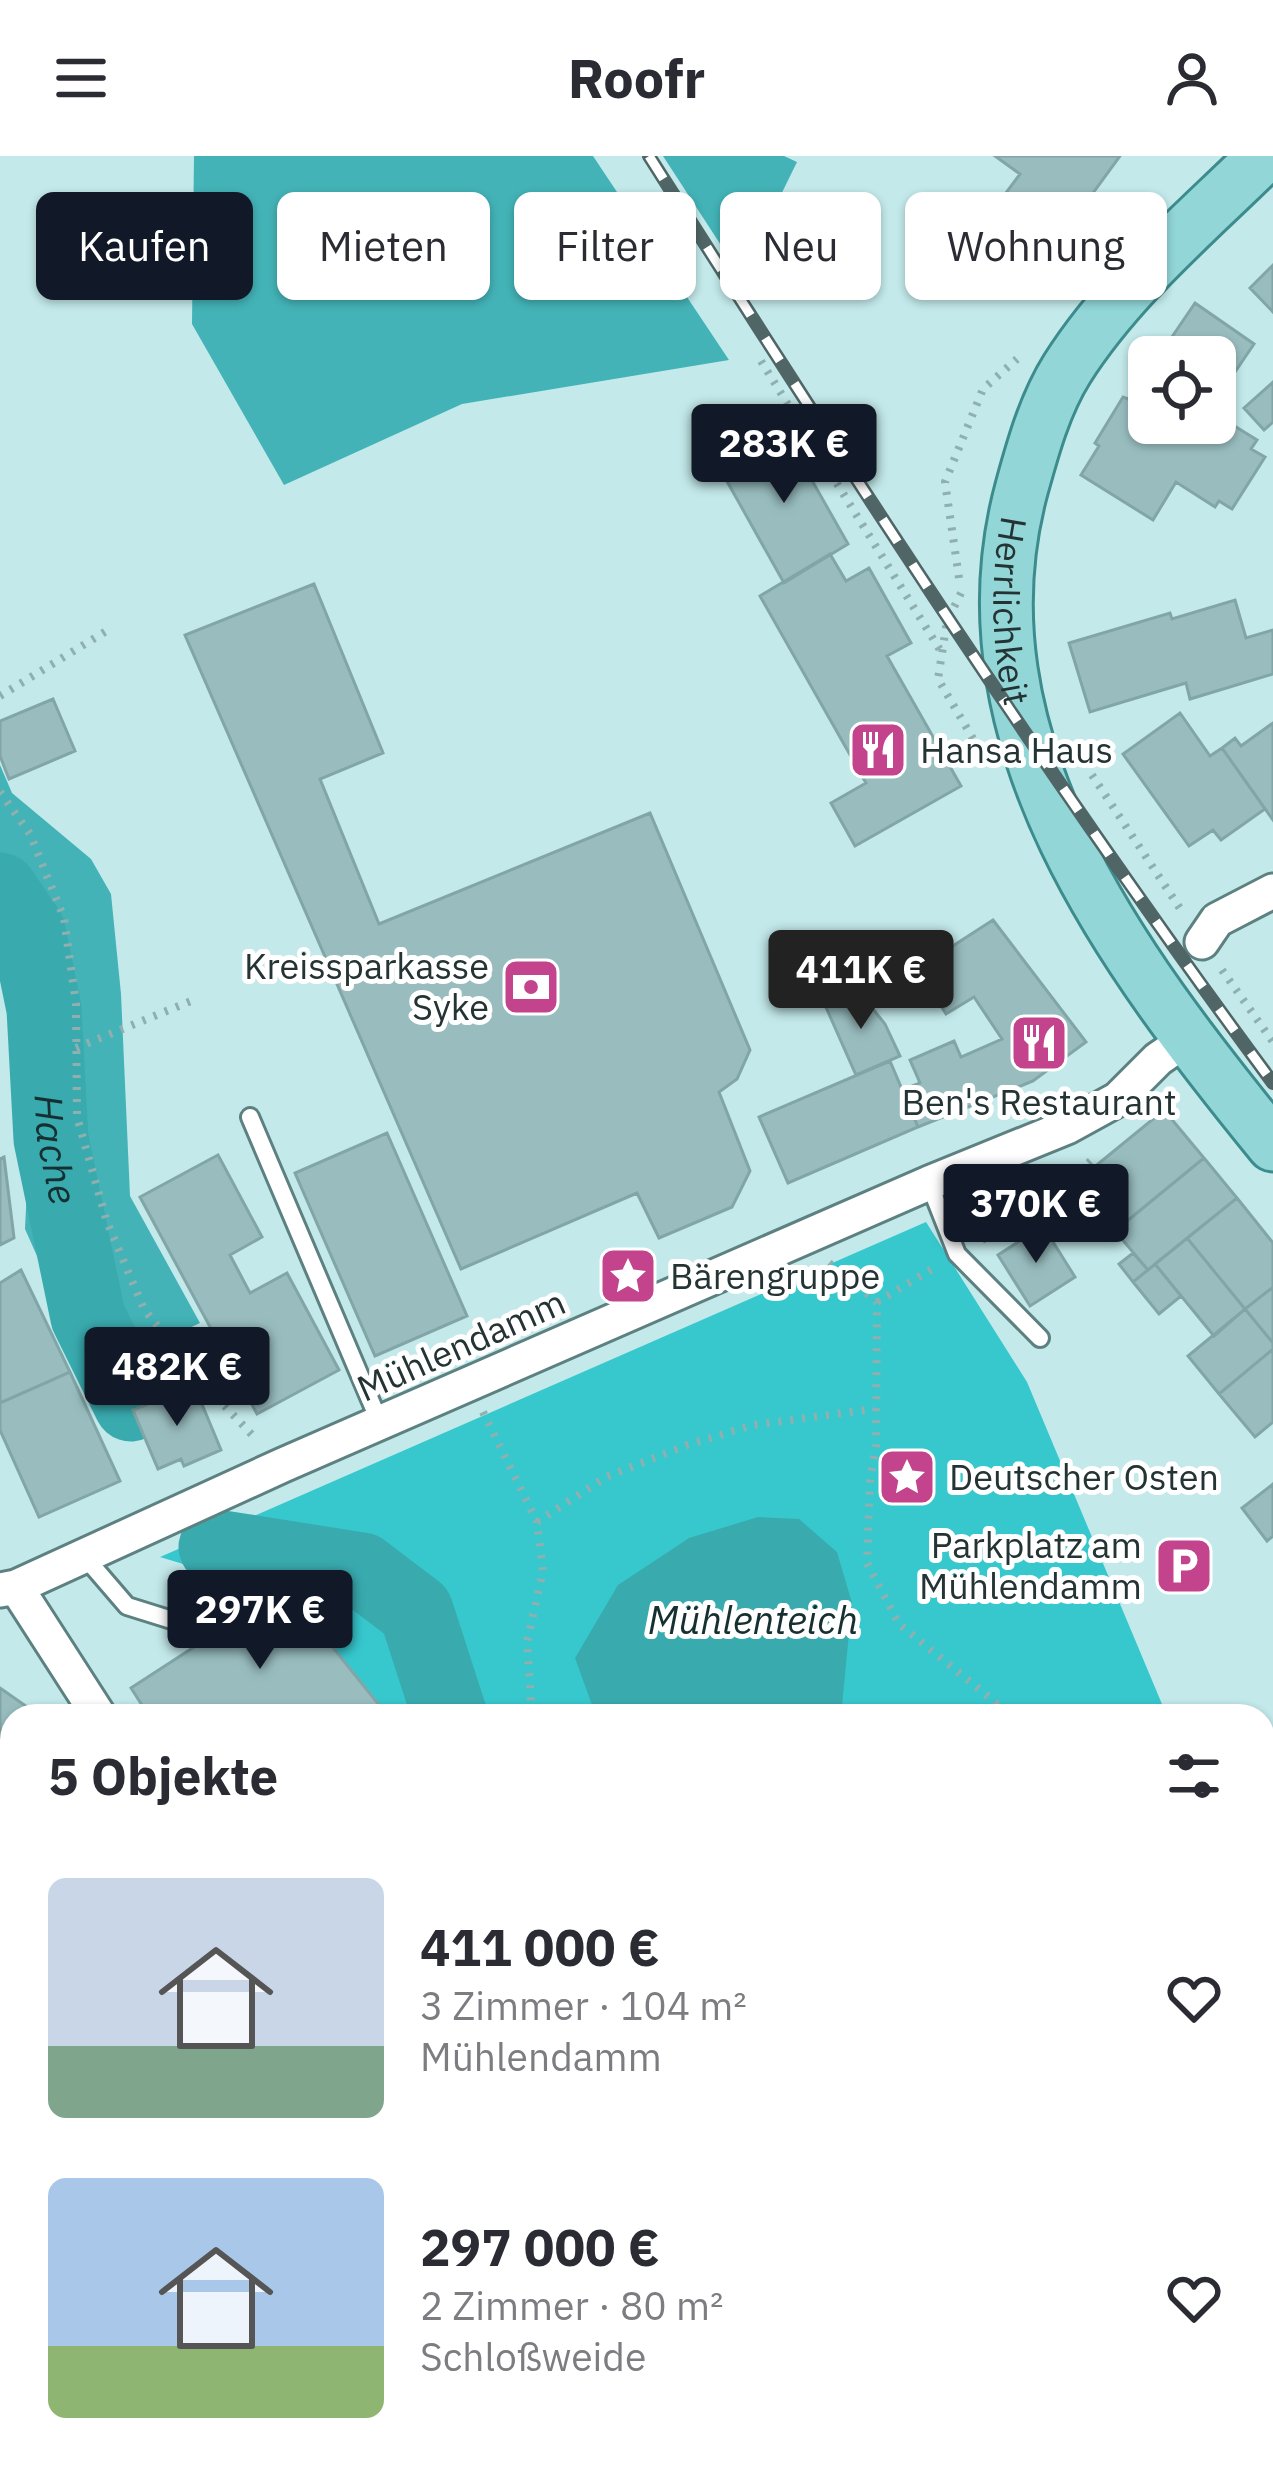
<!DOCTYPE html>
<html lang="de">
<meta charset="utf-8">
<style>
:root{--surface:#fff;--page:#f2f2f3;--text:#2b2b33;--muted:#7c7c81;--accent:#111827}
body{margin:0;font-family:"IBM Plex Sans",sans-serif;background:var(--page);color:var(--text);height:100vh;display:flex;flex-direction:column;font-size:45px;white-space:nowrap}
*{box-sizing:border-box;margin:0}
p{font-size:39px;color:var(--muted)}
.icon{flex:none;width:66px;height:66px;fill:none;stroke:currentColor;stroke-width:2;stroke-linecap:round;stroke-linejoin:round}
.map{position:relative;flex:1;overflow:hidden}
.details{position:absolute;left:0px;top:1548px;width:1275px;height:771px;display:flex;flex-direction:column;background:var(--surface);border-radius:36px 36px 0 0;box-shadow:0 3px 9px #0004}
.details>*{flex:none}
.banner{position:absolute;left:36px;top:36px;width:1203px;height:108px;display:flex;gap:24px}
.controls{position:absolute;left:1128px;top:180px;display:grid;gap:24px}
.controls a{display:grid;place-items:center;width:108px;height:108px;border-radius:18px;background:var(--surface);box-shadow:0 3px 9px #0004;font-size:60px}
.price{position:absolute;translate:-50% -102px;padding:0 27px;border-radius:12px;background:var(--accent);color:#fff;font-size:39px;line-height:78px;filter:drop-shadow(0 3px 6px #0008)}
.price::after{content:'';position:absolute;left:50%;top:72px;width:36px;height:27px;margin-left:-18px;background:inherit;clip-path:polygon(0 0,100% 0,50% 100%)}
.price.current{background:#222;color:#fff}
ul{padding:0;list-style:none}
li{display:flex;align-items:center;gap:36px;height:300px;padding:0 48px}
li span{display:grid;place-items:center;flex:none;width:336px;height:240px;border-radius:18px;color:#555}
li>.icon{margin-inline-start:auto}
span .icon{width:144px;height:144px;fill:#fffc;stroke-width:1}
li b{font-size:51px}
h2{display:flex;justify-content:space-between;align-items:center;height:144px;padding:0 48px;font-size:51px}
.tag{padding:0 42px;border-radius:18px;background:var(--surface);box-shadow:0 3px 9px #0004;font-size:42px;line-height:108px}
.tag.current{background:var(--accent);color:#fff}
header{display:flex;justify-content:space-between;align-items:center;height:156px;padding:0 48px;background:var(--surface);font-size:54px;font-weight:700}
.map>svg:first-child{display:block}
.green{fill:#37c8ce}
.forest{fill:#43b3b7}
.water{fill:#39abaf}
.lines{fill:none;stroke-linecap:round;stroke-linejoin:round}
.river{stroke:#39abaf;stroke-width:75}
.building{fill:#99bdbf;stroke:#82a6a7;stroke-width:3}
.service-casing{stroke:#5d8081;stroke-width:22}
.minor-casing{stroke:#5d8081;stroke-width:39}
.primary-casing{stroke:#3c8b8d;stroke-width:57}
.path{stroke:#90afaf;stroke-width:8;stroke-dasharray:3 9;stroke-linecap:butt}
.service{stroke:#fff;stroke-width:16}
.minor{stroke:#fff;stroke-width:33}
.primary{stroke:#92d6d8;stroke-width:51}
.rail-casing{stroke:#506666;stroke-width:14}
.rail{stroke:#fff;stroke-width:9;stroke-dasharray:27;stroke-linecap:butt}
.labels{text-anchor:middle;stroke-width:10;stroke-linejoin:round;paint-order:stroke}
.street-label{font-size:36px;fill:#243333;stroke:#fff}
.poi-label{font-size:36px;fill:#243333;stroke:#fff;text-anchor:start}
.water-label{font-size:39px;font-style:italic;fill:#162f30;stroke:#fff}
</style>
<header><svg class="icon" aria-label="menu" viewBox="0 0 24 24"><path d="M4 6h16M4 12h16M4 18h16"/></svg>Roofr<svg class="icon" aria-label="person" viewBox="0 0 24 24"><circle cx="12" cy="8" r="4"/><path d="M4 21q1-7 8-7t8 7"/></svg></header>
<div class="map">
<svg width="1273" height="2317" viewBox="0 0 1273 2317">
<rect width="100%" height="100%" fill="#c3e9ea"/>
<path class="green" d="M926,1066L1027,1226L1167,1560H388L285,1432L249,1428L160,1401Z
M1263,1671L1273,1676V2317H650L648,2307H1263Z
M0,1966L12,1968V2298L0,2312Z"/>
<path class="forest" d="M194,0H593L729,204L462,248L284,329L192,168Z
M663,0H784L797,6L741,120Z
M0,609L12,637L91,703L111,738L121,838L130,1040L200,1167L90,1219L25,1073L30,969L38,926L20,780L0,754Z"/>
<path class="water" d="M758,1361L799,1363L837,1396L852,1447L841,1560H596L575,1502L618,1429L689,1382Z"/>
<g class="lines">
<g class="river">
<path id="s1" d="M0,734L28,775L44,853L51,983L88,1161L131,1248"/>
<path d="M216,1391L362,1414L416,1455L450,1560"/>
<path d="M709,2307L712,2317"/>
</g>
</g>
<path class="building" d="M995,0H1120L1039,111L982,69L1020,18Z
M1273,109V156L1250,132Z
M1195,147L1254,188L1218,241L1215,201L1159,200Z
M1146,215L1149,217V267H1215V258L1257,284L1251,293L1265,301L1232,353L1219,345L1215,351L1176,326L1153,364L1081,319L1099,290L1095,287L1123,241L1128,243Z
M1273,226V266L1264,274L1244,252Z
M784,275L848,388L784,427L719,311Z
M830,398L846,425L869,412L911,487L887,500L961,630L855,690L831,647L866,627L760,440Z
M314,428L383,597L320,623L379,768L650,657L750,894L737,923L719,936L750,1015L732,1051L659,1082L637,1037L461,1113L185,479Z
M1235,444L1246,482L1273,474V518L1190,543L1186,527L1090,556L1069,487L1170,457L1172,463Z
M53,543L75,595L9,623L0,600V565Z
M1180,557L1210,600L1222,592L1265,653L1221,684L1213,674L1189,690L1123,598Z
M1273,567V664L1222,592L1235,582L1241,590Z
M993,764L1086,886L1033,925L918,971L902,934L920,927L910,904L954,885L961,901L1002,883L974,841L946,858L923,821L950,804L945,795Z
M856,832L885,868L900,900L856,919L825,849Z
M890,905L918,971L788,1027L759,961Z
M1164,954L1204,1002L1127,1065L1087,1017Z
M387,977L467,1160L375,1200L295,1017Z
M218,999L262,1081L230,1099L250,1137L287,1117L339,1214L257,1258L140,1041Z
M4,1001L14,1082L0,1089V1003Z
M1204,1002L1237,1042L1148,1114L1115,1075Z
M1237,1042L1273,1087V1131L1245,1153L1187,1082Z
M1043,1070L1075,1121L1030,1150L998,1099Z
M1187,1082L1245,1153L1214,1180L1155,1108Z
M1133,1097L1148,1114L1133,1126L1119,1108Z
M1155,1108L1181,1140L1159,1158L1133,1126Z
M21,1114L70,1216L0,1247V1127Z
M1273,1131V1187L1245,1153Z
M1245,1153L1273,1187V1193L1219,1238L1188,1200Z
M1273,1193V1266L1255,1281L1219,1238Z
M70,1216L120,1325L39,1361L0,1274V1247Z
M194,1229L221,1294L184,1310L181,1303L158,1313L133,1254Z
M1273,1328V1380L1267,1385L1242,1352Z
M285,1432L388,1560H149L131,1532Z
M0,1532L40,1560H12V1618L0,1635Z
M0,1673L12,1682V1968L0,1966Z
M503,2307H568L570,2317H445Z"/>
<g class="lines">
<defs>
<path id="service" d="M250,961L380,1267
M929,1027L957,1098L1040,1182
M84,1400L127,1450L207,1475"/>
<path id="minor" d="M1202,786L1217,764L1273,735
M16,1431L99,1560
M0,1434L16,1431L283,1309L929,1027L1067,971L1118,943L1158,903L1187,883
M363,2307L364,2317"/>
<g id="primary">
<path id="s2" d="M1264,0C1196,67 1119,131 1067,213C1045,248 1033,291 1022,331C953,582 1124,806 1273,989"/>
</g>
</defs>
<use href="#service" class="service-casing"/>
<use href="#minor" class="minor-casing"/>
<use href="#primary" class="primary-casing"/>
<path class="path" d="M761,205L940,494
M959,422L945,326L983,233L1017,203
M961,437L947,465L938,523L982,598
M0,540L108,474
M1092,619L1183,757
M0,636L30,678L64,762L76,848L77,961L107,1066L144,1153L199,1223L256,1283
M1222,814L1273,886
M76,892L191,845
M982,1084L1041,1050L1095,1001
M829,1107L877,1146L876,1290L870,1324L867,1407L899,1468L995,1546L1002,1560
M877,1146L937,1110
M483,1256L537,1366L543,1415L527,1486L532,1560
M537,1366L606,1321L687,1289L753,1269L874,1253
M1263,1824L1273,1829
M1263,1888L1273,1859
M818,2307L830,2317
M1113,2317L1117,2307"/>
<use href="#service" class="service"/>
<use href="#minor" class="minor"/>
<use href="#primary" class="primary"/>
<defs>
<path id="rail" d="M649,0C849,315 1051,627 1273,927"/>
</defs>
<use href="#rail" class="rail-casing"/>
<use href="#rail" class="rail"/>
</g>
<defs>
<symbol id="restaurant-square" viewBox="-11 -11 22 22"><rect x="-9" y="-9" width="18" height="18" rx="4" fill="#c3438c" stroke="#fff"/><path d="M-5-6h1v4h1v-4h1v4h1v-4h1v5L-1.5 .5V6h-2V.5L-5-1ZM5-6V6H3V1.5H1.5Q1.5-4 5-6Z" fill="#fff"/></symbol>
<symbol id="bank-square" viewBox="-11 -11 22 22"><rect x="-9" y="-9" width="18" height="18" rx="4" fill="#c3438c" stroke="#fff"/><path d="M-6-4H6V4H-6ZM0-2.3a2.3 2.3 0 1 0 0 4.6a2.3 2.3 0 1 0 0-4.6Z" fill="#fff"/></symbol>
<symbol id="sight-square" viewBox="-11 -11 22 22"><rect x="-9" y="-9" width="18" height="18" rx="4" fill="#c3438c" stroke="#fff"/><path d="M0-6L1.8-2.2L6-1.7L2.9 1.2L3.7 5.4L0 3.3L-3.7 5.4L-2.9 1.2L-6-1.7L-1.8-2.2Z" fill="#fff"/></symbol>
<symbol id="parking-square" viewBox="-11 -11 22 22"><rect x="-9" y="-9" width="18" height="18" rx="4" fill="#c3438c" stroke="#fff"/><path d="M-3.5-5.5H1a3.5 3.5 0 0 1 0 7H-1V5.5H-3.5ZM-1-3.4V-.6H.8a1.4 1.4 0 0 0 0-2.8Z" fill="#fff"/></symbol>
</defs>
<g fill-rule="evenodd">
<use href="#restaurant-square" x="845" y="561" width="66" height="66"/>
<use href="#bank-square" x="498" y="798" width="66" height="66"/>
<use href="#restaurant-square" x="1006" y="854" width="66" height="66"/>
<use href="#sight-square" x="595" y="1087" width="66" height="66"/>
<use href="#sight-square" x="874" y="1288" width="66" height="66"/>
<use href="#parking-square" x="1151" y="1377" width="66" height="66"/>
</g>
<g class="labels">
<g class="street-label">
<text dy="13" stroke="none"><textPath href="#s2" startOffset="543">Herrlichkeit</textPath></text>
<text transform="translate(461 1189) rotate(-24)" y="13">Mühlendamm</text>
</g>
<g class="poi-label">
<text x="920" y="607">Hansa Haus</text>
<text x="489" y="823" text-anchor="end">Kreissparkasse<tspan x="489" dy="41">Syke</tspan></text>
<text x="1039" y="959" text-anchor="middle">Ben's Restaurant</text>
<text x="670" y="1133">Bärengruppe</text>
<text x="949" y="1334">Deutscher Osten</text>
<text x="1142" y="1402" text-anchor="end">Parkplatz am<tspan x="1142" dy="41">Mühlendamm</tspan></text>
</g>
<g class="water-label">
<text dy="14" stroke="none"><textPath href="#s1" startOffset="270">Hache</textPath></text>
<text x="753" y="1478">Mühlenteich</text>
</g>
</g>
</svg>
<div class="controls">
<a><svg class="icon" aria-label="locate" viewBox="0 0 24 24"><circle cx="12" cy="12" r="6"/><path d="M12 2v4M12 18v4M2 12h4M18 12h4"/></svg></a>
</div>
<b class="price" style="left:784px;top:350px">283K €</b>
<b class="price current" style="left:861px;top:876px">411K €</b>
<b class="price" style="left:1036px;top:1110px">370K €</b>
<b class="price" style="left:177px;top:1273px">482K €</b>
<b class="price" style="left:260px;top:1516px">297K €</b>
<div class="banner">
<a class="tag current">Kaufen</a>
<a class="tag">Mieten</a>
<a class="tag">Filter</a>
<a class="tag">Neu</a>
<a class="tag">Wohnung</a>
</div>
<section class="details">
<h2>5 Objekte<svg class="icon" aria-label="filters" viewBox="0 0 24 24"><path d="M4 7h16M4 17h16"/><circle cx="9" cy="7" r="2"/><circle cx="15" cy="17" r="2"/></svg></h2>
<ul>
<li><span style="background:linear-gradient(#c9d6e8 70%,#7fa58c 0)"><svg class="icon" aria-label="home" viewBox="0 0 24 24"><path d="M3 11l9-7 9 7M6 9v11h12V9"/></svg></span><div><b>411 000 €</b><p>3 Zimmer · 104 m²</p><p>Mühlendamm</p></div><svg class="icon" aria-label="heart" viewBox="0 0 24 24"><path d="M12 20l-8-8c-3-5 5-10 8-4 3-6 11-1 8 4z"/></svg></li>
<li><span style="background:linear-gradient(#a9c7e8 70%,#8fb573 0)"><svg class="icon" aria-label="home" viewBox="0 0 24 24"><path d="M3 11l9-7 9 7M6 9v11h12V9"/></svg></span><div><b>297 000 €</b><p>2 Zimmer · 80 m²</p><p>Schloßweide</p></div><svg class="icon" aria-label="heart" viewBox="0 0 24 24"><path d="M12 20l-8-8c-3-5 5-10 8-4 3-6 11-1 8 4z"/></svg></li>
</ul>
</section>
</div>
